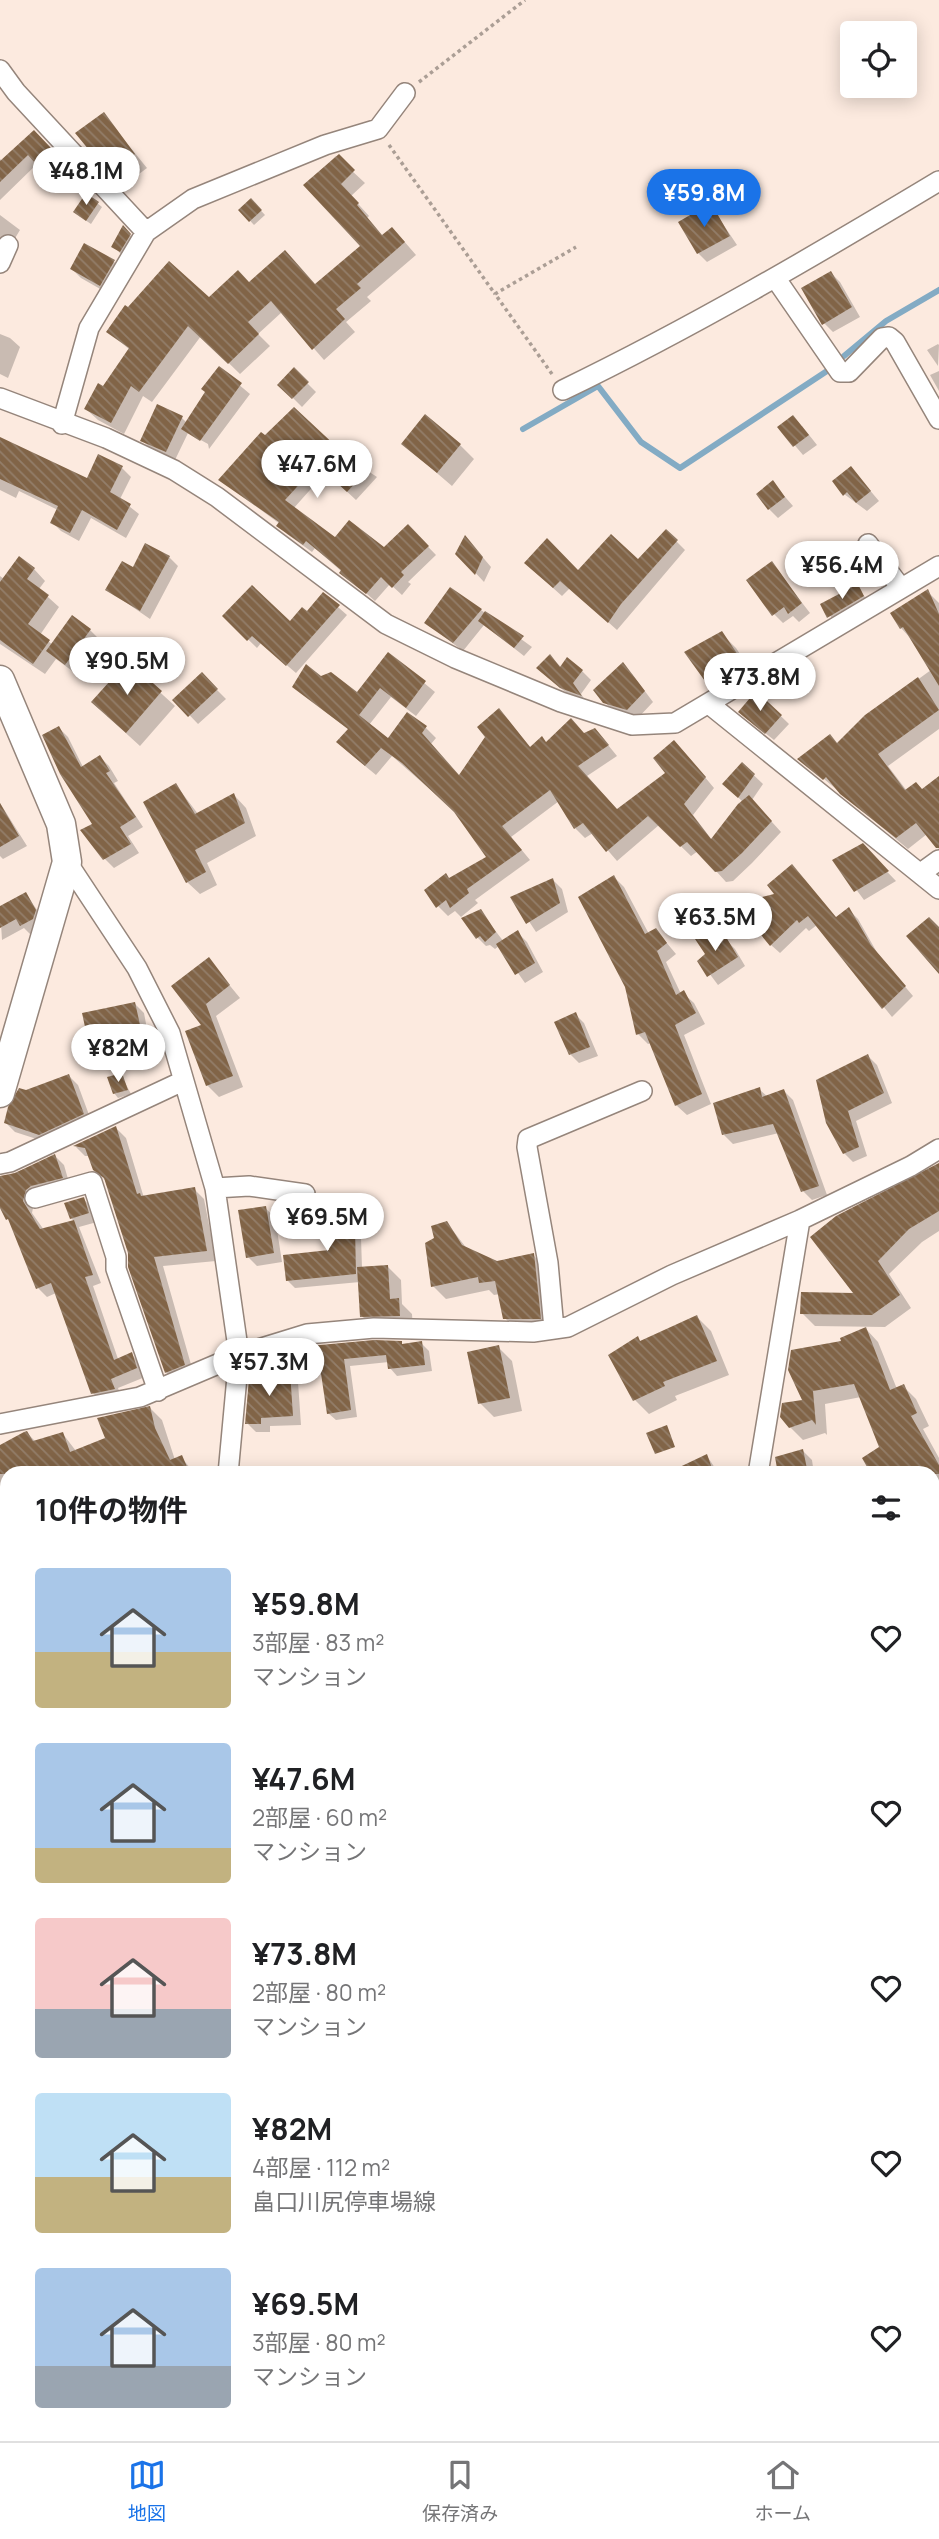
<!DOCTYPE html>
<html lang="ja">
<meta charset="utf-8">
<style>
:root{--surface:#fff;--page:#f6f6f6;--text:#202124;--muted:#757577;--line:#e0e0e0;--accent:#1a73e8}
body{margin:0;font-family:Manrope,"Noto Sans JP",sans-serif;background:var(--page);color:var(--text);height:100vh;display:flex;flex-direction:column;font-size:26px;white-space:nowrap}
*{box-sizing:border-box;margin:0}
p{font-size:23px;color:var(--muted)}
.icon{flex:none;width:38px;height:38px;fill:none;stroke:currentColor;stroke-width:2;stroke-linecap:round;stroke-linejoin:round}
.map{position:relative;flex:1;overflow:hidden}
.drawer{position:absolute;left:0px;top:1466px;width:940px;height:975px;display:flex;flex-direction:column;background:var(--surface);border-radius:21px 21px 0 0;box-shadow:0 4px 18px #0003}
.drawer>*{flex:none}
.tools{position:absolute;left:840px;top:21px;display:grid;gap:14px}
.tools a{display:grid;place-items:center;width:77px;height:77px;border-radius:7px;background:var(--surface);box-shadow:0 4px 18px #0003;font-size:35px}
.price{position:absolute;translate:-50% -60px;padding:0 16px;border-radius:24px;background:#fff;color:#222;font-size:23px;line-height:46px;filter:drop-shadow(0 2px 4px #0008)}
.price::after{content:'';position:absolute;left:50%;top:42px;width:21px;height:16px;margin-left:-10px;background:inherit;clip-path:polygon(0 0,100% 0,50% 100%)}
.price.selected{background:var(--accent);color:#fff}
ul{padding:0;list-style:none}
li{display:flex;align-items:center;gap:21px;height:175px;padding:0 35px}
li span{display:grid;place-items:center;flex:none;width:196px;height:140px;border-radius:7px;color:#555}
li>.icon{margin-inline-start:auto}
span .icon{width:84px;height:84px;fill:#fffc;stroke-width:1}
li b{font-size:30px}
h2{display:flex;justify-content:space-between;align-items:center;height:84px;padding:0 35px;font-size:30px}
.dock{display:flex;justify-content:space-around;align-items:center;height:98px;border-top:2px solid var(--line);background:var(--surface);font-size:19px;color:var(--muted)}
.dock a{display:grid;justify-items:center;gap:4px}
.dock .selected{color:var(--accent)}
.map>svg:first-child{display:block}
.shadow{fill:#0003}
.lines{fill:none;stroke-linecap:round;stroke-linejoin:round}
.stream{stroke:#83abc4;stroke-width:6}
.river{stroke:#83abc4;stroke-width:35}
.building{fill:url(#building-back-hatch)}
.street-casing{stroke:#95857b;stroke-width:22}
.secondary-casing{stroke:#95857b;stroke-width:31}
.path{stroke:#ab9e95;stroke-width:3.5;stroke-dasharray:3.5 3.5;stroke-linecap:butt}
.street{stroke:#fff;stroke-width:19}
.secondary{stroke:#fff;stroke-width:28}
</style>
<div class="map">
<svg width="939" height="2441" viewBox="0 0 939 2441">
<defs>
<pattern id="building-back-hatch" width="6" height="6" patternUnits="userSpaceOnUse" patternTransform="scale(1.75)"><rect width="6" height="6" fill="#816447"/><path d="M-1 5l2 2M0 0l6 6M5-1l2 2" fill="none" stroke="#937e6a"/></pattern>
</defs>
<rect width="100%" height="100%" fill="#fceadf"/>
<path class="shadow" d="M103,114L147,168L123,186L78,133Z
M34,132L59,158L45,170L38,163L0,200V159L2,161Z
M336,156L365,183L351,196L369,216L367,218L383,237L403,240L416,255L367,297L371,301L346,322L355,332L324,360L282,312L258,334L270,346L240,374L201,336L152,402L143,396L124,434L98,420L86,409L130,350L109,332L249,284L315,285L362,246L305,185Z
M87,195L102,207L91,224L79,216Z
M251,200L265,215L254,225L240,210Z
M711,206L737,245L707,262L698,253Z
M0,215L20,230L0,263Z
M123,228L139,244L122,255L113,246Z
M114,262L123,271L109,294L81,278L72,269Z
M831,273L840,282L860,317L833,332L824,323Z
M0,334L10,338L20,347L8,378L0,374Z
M938,344L939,345L938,366L927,350Z
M219,368L250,394L209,449L208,444L188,433L175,460L151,449L142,440L182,418L187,423Z
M294,370L316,392L302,407L280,385Z
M939,371V391L930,375Z
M802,426L817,445L803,455L780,428Z
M265,437L339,452L377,477L356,500L326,472L293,509L335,540L384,549L408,526L436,555L408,582L411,584L402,595L390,584L375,601L315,548L312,552L287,534L280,524L220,480Z
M0,439L87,480L122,468L131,477L120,499L139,514L126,538L91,518L79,541L61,531L52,522L58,510L19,491L16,498L0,490Z
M403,444L460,445L474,459L452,486Z
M851,468L879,501L867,511L844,494Z
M773,483L793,506L778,518L769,509Z
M666,531L685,550L617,630L570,588L562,596L535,572L578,573L639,561Z
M474,547L491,567L484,582L458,554Z
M169,557L178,566L150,619L108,590L133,570Z
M772,564L810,613L799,622L793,616L783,623L774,614Z
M34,569L45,581L39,589L59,607L40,635L53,645L90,630L99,639L75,673L56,659L45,674L0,644V576L4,579Z
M857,587L872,606L838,626L822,605Z
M928,592L939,603V729L888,766L907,791H923L939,778V849L927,834L908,849L800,759L838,744L866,717L931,670L913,641L901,628Z
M323,594L347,615L296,673L261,643L257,648L224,616L290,624L307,613Z
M481,610L532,647L524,656L484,625L463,651L426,623Z
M722,634L736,648L758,681L725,701L711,687Z
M389,654L435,692L416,716L391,697L369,725L389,740L426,728L436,738L431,744L460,777L488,737L499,710L532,749L584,735L604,740L617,756L587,776L618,811L668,773L684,752L714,788L693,815L712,840L743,802L724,784L742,764L763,784L752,800L781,832L752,863L733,881L726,882L698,851L691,856L659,825L617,861L593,833L585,838L575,828L559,801L511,837L530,860L475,900L478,903L461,917L455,911L448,916L438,906L450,880L489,858L458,814L392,756L376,775L348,752L338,742L349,730L294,687L321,678L357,694Z
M550,656L562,668L582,671L591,680L581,694L587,703L571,697L547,676Z
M128,663L175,706L140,746L107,716Z
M632,674L653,702L637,719L614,711L604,702Z
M202,675L226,699L198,724L175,700Z
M757,693L789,724L774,740L749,720Z
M59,728L68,737L83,767L100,757L109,766L118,781L114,783L143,827L128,836L139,853L114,868L105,859Z
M176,785L198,814L234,795L246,808L256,836L207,863L217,885L200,894L187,882Z
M0,803L27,846L3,859L0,856Z
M871,855L896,881L864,900L835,861Z
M614,877L624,887L649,934L656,930L676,954L666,962L681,994L683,993L694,1003L705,1024L684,1035L711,1104L687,1115L676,1105L651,1043L648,1044L638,1034Z
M553,880L562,889L568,912L536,932L513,897Z
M26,894L44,920L42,928L30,934L24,928L2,940L0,908Z
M777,895L836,919L849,910L858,919L879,956L913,996L892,1017L817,925L809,931L806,928L780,953L771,945Z
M480,911L504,942L518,933L527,942L543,972L525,983L499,946L495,949L490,945L486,946L477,937Z
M712,930L723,943L726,940L735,949L745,966L718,985L700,961L708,955Z
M208,959L240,998L216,1016L243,1087L219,1097L207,1085L204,1026Z
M135,1004L144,1013L148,1034L98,1044L89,1035Z
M575,1014L584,1023L598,1056L579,1063L570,1054Z
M868,1056L877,1065L892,1103L856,1121L867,1156L853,1162L844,1153L828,1122Z
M121,1075L131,1094L118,1098L114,1093Z
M69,1076L78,1085L92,1123L49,1143L15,1132L6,1123Z
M759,1089L768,1097L784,1091L793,1100L827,1195L812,1200L803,1191L779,1133L733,1144L724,1135Z
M116,1128L126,1138L144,1198L194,1189L204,1199L216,1261L163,1266L194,1375L176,1382L166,1372L106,1181L94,1169L90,1156H85L76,1147Z
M55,1156L64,1165L70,1186L35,1198L32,1213L44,1230L74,1221L71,1218L83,1199L93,1208L97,1222L79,1227L101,1283L93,1286L118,1359L131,1354L140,1363L145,1377L118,1388L122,1398L102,1402L93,1393L56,1293L47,1297L38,1288L13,1225L0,1204V1179Z
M939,1165V1231L922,1242L889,1274L911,1308L885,1327L815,1326L802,1313L856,1295L813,1237Z
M265,1208L275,1217L282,1262L257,1266L248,1257Z
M350,1212L357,1220V1233L361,1237L362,1268L387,1266L401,1280L402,1304L412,1314L413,1330H376L362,1316L360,1282L295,1288L288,1281L331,1252Z
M447,1223L468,1250L496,1262L533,1255L546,1268L553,1331L518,1332L505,1318L500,1294L494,1295L489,1290L446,1299L433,1286L436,1239Z
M697,1317L711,1331L729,1375L675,1396L677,1400L649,1414L635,1400L637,1338L641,1342Z
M866,1329L878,1342L897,1389L903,1386L916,1399L929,1426L923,1429L939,1458V1516L933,1525V1474L881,1448L861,1397L825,1404L827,1435L825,1433L803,1440L790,1427L843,1342Z
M401,1343L404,1346L421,1343L429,1351L432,1371L397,1376L390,1368L389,1362L350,1366L357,1417L336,1420L328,1413L323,1374L305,1376L298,1369Z
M498,1347L512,1361L522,1411L494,1417L480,1403Z
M289,1373L298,1382L301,1425L270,1426V1432H256L247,1423L269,1381Z
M150,1408L162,1420L175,1460L181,1457L195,1474H7V1540L0,1527V1447L27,1433L36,1442L63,1434L76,1451L107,1439Z
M803,1451L812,1460L814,1474H779Z
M707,1456L719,1474H688Z
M0,1647L7,1662V1671L0,1675Z
M0,1738L7,1754V1773L3,1775L7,1786V1915L0,1908Z
M0,2116L7,2122V2144H0Z
M933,2222L939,2229V2323L933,2320Z
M933,2386L939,2387V2441L791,2439L792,2434H933Z
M488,2434H659L661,2441H490Z"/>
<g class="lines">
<path class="stream" d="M844,356L886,321L939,290
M523,429L598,386L641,442L680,468L827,371"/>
<path class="river" d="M0,2056L7,2058
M933,2183L939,2185"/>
</g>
<path class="building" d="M104,112L135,154L108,173L75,133Z
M34,130L51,148L35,163L28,155L0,182V161Z
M339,154L355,170L341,184L359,203L357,205L382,235L392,227L405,242L357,284L361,288L336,309L345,319L312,350L271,301L248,322L259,334L228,364L188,326L139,392L131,386L111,423L84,409L98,383L103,386L129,348L106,332L125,305L128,307L169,261L209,297L238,270L249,282L285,250L315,284L360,246L303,185Z
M86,193L99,202L86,221L73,212Z
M251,198L262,210L249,222L238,210Z
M711,203L730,236L697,254L678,222Z
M123,225L131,234L120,252L111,247Z
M84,243L115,260L100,286L70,269Z
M831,271L852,307L822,325L801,288Z
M219,366L242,383L200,441L181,429L205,392L201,389Z
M294,367L309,382L292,399L277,385Z
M157,404L183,416L166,452L140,441Z
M294,407L339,449L344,444L370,467L347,492L317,465L285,500L335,537L349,520L384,547L408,524L429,546L401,572L404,575L392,588L381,577L366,594L339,573L341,570L306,541L303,545L276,526L279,522L218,480L261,432L265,435Z
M425,414L461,444L437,473L401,444Z
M793,415L809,435L793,447L777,427Z
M0,437L87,478L98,454L123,466L110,492L131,504L117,530L82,510L70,533L50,523L58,506L0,479Z
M851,466L871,491L856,503L847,492L843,496L832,481Z
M773,480L785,497L768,510L756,494Z
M666,529L678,540L621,604L608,623L560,581L553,588L524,563L547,538L578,570L611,534L638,559Z
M465,535L483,557L475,575L455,554Z
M145,543L170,556L140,611L105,590L122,561L133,567Z
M19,556L35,568L27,579L49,595L28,624L50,640L33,664L0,640V582Z
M772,561L802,603L788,614L784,607L772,616L746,580Z
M858,584L864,596L827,618L820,604Z
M252,585L290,621L302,607L307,611L323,592L340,605L286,666L252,636L247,641L222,616Z
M450,587L482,609L453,643L424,623Z
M928,589L939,614V686L903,627L900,629L890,613Z
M485,611L524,636L514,648L478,621Z
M72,615L91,629L65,665L46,651Z
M722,631L746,667L710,688L684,652Z
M388,652L426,681L406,708L380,688L359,715L388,738L407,712L427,726L422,733L459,775L485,737L477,727L499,708L530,747L542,736L546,742L571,718L584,733L595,728L609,745L578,766L617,809L665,773L653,758L674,740L706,777L684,804L711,839L738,804L749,795L772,821L742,853L722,871L715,872L687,842L680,847L648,816L606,852L583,823L574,829L550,790L502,826L522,850L467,889L469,893L450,908L446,900L436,908L424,890L446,873L449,878L486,857L454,812L402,763L381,748L365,766L336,742L348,729L292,687L306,664L321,676L331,672L357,692Z
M550,654L560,667L567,657L583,670L573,683L582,696L560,688L536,668Z
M128,661L162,691L126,733L91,702Z
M623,662L645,691L627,710L603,703L593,690Z
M202,672L218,689L188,717L172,700Z
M918,677L939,710L878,754L905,790L916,782L922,789L939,776V848H936L916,823L896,838L840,794L826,777L823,780L797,759L830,734L837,743L865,715Z
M756,691L782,715L765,734L738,712Z
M59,726L81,767L100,755L110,771L106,773L136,817L120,827L131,844L103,860L80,830L92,824L60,774L42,735Z
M742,762L755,774L738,798L722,784Z
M176,783L195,814L234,793L245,823L195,850L206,872L186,883L143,802Z
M0,803L19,836L0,847Z
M863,843L889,871L854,892L832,860Z
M792,864L836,917L849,907L871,945L906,986L882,1009L808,916L799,923L797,920L770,946L740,909L747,901L774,894L767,885Z
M614,875L645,934L656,928L667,943L657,951L676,995L684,990L696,1013L675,1025L702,1094L675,1106L645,1032L636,1035L625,987L578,897Z
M553,878L560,903L526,924L510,897Z
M26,892L36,910L33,919L20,926L16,919L0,928V906Z
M481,909L496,932L485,942L480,936L476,939L461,918Z
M929,917L939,927V974L906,936Z
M712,928L721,943L726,937L738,957L707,977L697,961L705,954L695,939Z
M518,930L535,963L515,975L496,944Z
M209,957L230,985L206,1004L233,1076L206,1086L185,1031L201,1025L171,986Z
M135,1002L140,1025L87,1036L82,1013Z
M576,1012L590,1047L569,1055L554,1022Z
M868,1054L884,1093L848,1111L859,1147L843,1154L826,1123L816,1080Z
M122,1073L128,1090L113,1094L107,1077Z
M69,1074L84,1114L39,1135L4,1123L8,1107L19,1088L26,1090Z
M760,1087L762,1097L784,1089L819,1186L801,1192L773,1124L722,1135L713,1103Z
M116,1126L137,1194L140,1193L141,1196L195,1187L207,1251L154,1257L185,1365L165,1373L128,1267V1253L104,1178L93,1170L85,1148L73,1146Z
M55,1154L63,1178L31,1186L26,1190L23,1201L40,1229L74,1220L93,1275L85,1277L114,1360L132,1352L137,1368L111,1379L115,1389L91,1394L51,1283L36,1289L8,1219L6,1220L0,1208V1176L15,1173Z
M939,1163V1211L909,1229L878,1261L900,1295L872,1315L800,1314L801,1292L853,1293L810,1237L836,1216Z
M84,1197L89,1213L70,1219L64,1203Z
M266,1206L274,1253L246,1258L238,1210Z
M329,1211H350V1228H355L356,1274L286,1281L283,1255L329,1250Z
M447,1221L462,1245L497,1261L534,1253L541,1319H503L495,1281L479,1283L478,1277L431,1287L425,1243L434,1238L431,1226Z
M388,1265L390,1299L399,1298L400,1316L360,1317L357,1267Z
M697,1315L717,1361L663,1382L665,1386L633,1401L608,1355L638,1336L640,1341Z
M866,1327L890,1390L904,1384L917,1413L911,1416L939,1465V1474H871L862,1458L879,1447L854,1384L813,1391L816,1425L812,1420L789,1428L780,1417L782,1403L802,1400L788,1370L791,1350L841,1341L840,1338Z
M374,1340L402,1341V1344L422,1341L425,1365L388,1369L386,1355L344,1359L351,1410L327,1414L320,1367L296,1370L294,1351L309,1346Z
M499,1345L510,1398L478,1404L467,1352Z
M290,1371L293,1416L261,1418V1424H245L249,1379L267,1380V1373Z
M150,1406L155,1428L170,1460L182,1455L190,1474H0V1445L24,1432L27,1431L33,1441L63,1432L70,1452L105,1438L97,1418Z
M667,1425L675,1447L655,1454L646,1433Z
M803,1449L808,1474H778L775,1457Z
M707,1454L714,1474H665Z"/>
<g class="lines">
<defs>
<path id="street" d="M0,70L16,92L146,232
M0,263L8,245
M776,279L840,372H849L882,338L889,337L895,342L939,419
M563,390C693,327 816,255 939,181
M0,398L106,438L174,470L217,497L386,624L455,658L561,702L632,725L675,723L939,566
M62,424L89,328L146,232L193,199L325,145L378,129L405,93
M868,544L901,588
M709,704L939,889
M67,862L137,968L170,1033L215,1188L239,1355L228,1474
M921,873L939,860
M0,1164L10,1162L183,1081
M215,1188L249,1186L305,1194
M35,1198L92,1182L116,1257V1269L158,1391
M554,1329L548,1263L527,1147L528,1139L642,1091
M0,1424L140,1397L239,1355L307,1334L374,1328L533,1332L568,1327L672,1275L800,1220L911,1166L939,1149
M758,1474L800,1220
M933,1513L939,1510
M933,1906L939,1903
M0,2033L7,2034
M933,2171L939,2172
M933,2328H939
M772,2434L775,2441"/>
<path id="secondary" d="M0,680L61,824L67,862L0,1093"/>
</defs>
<use href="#street" class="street-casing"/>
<use href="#secondary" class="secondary-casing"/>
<path class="path" d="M419,82L525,0
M389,145L495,294
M552,374L495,294L576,247
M933,1797L939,1814"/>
<use href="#street" class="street"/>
<use href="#secondary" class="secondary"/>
</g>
</svg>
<div class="tools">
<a><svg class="icon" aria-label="locate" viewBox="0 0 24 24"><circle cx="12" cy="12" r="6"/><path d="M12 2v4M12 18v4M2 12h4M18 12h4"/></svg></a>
</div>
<b class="price" style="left:86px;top:207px">¥48.1M</b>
<b class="price selected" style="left:704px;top:229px">¥59.8M</b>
<b class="price" style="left:317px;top:500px">¥47.6M</b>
<b class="price" style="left:842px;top:601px">¥56.4M</b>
<b class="price" style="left:127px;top:697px">¥90.5M</b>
<b class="price" style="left:760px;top:713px">¥73.8M</b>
<b class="price" style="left:715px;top:953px">¥63.5M</b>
<b class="price" style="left:118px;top:1084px">¥82M</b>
<b class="price" style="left:327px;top:1253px">¥69.5M</b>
<b class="price" style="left:269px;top:1398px">¥57.3M</b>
<section class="drawer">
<h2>10件の物件<svg class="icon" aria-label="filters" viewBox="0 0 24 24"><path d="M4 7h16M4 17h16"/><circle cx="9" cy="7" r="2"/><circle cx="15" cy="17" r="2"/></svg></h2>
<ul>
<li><span style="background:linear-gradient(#a9c7e8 60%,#c2b280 0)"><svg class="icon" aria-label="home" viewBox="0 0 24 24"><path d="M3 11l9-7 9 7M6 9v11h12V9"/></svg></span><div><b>¥59.8M</b><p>3部屋 · 83 m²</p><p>マンション</p></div><svg class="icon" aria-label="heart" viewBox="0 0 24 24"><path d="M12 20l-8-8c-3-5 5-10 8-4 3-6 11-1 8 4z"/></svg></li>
<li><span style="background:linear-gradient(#a9c7e8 75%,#c2b280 0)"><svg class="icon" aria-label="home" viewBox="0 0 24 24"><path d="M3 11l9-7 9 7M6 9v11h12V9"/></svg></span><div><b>¥47.6M</b><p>2部屋 · 60 m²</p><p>マンション</p></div><svg class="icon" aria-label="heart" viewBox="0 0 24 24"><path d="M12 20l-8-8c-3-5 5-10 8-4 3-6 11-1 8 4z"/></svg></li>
<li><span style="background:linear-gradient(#f6c9c9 65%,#9aa5b1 0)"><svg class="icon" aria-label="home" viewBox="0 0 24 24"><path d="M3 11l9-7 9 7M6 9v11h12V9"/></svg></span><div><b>¥73.8M</b><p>2部屋 · 80 m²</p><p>マンション</p></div><svg class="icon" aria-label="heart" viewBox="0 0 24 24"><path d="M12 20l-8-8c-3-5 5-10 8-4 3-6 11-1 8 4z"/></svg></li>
<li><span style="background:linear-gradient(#bfe0f5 60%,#c2b280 0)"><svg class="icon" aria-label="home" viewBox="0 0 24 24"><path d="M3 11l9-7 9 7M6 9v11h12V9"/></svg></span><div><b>¥82M</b><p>4部屋 · 112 m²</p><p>畠口川尻停車場線</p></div><svg class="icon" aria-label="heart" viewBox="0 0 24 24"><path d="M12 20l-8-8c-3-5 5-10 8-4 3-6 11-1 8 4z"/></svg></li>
<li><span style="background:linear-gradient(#a9c7e8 70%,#9aa5b1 0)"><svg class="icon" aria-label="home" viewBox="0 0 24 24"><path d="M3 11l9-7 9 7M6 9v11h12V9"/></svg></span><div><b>¥69.5M</b><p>3部屋 · 80 m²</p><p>マンション</p></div><svg class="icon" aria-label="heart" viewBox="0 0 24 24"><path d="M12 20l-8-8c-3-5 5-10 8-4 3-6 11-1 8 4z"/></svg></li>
</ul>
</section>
</div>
<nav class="dock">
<a class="selected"><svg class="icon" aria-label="map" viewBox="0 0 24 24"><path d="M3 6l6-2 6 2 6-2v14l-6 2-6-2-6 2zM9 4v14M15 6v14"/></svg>地図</a>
<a><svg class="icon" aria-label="saved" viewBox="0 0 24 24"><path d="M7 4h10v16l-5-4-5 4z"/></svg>保存済み</a>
<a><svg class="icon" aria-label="home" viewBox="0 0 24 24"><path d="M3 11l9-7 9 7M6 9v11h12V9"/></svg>ホーム</a>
</nav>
